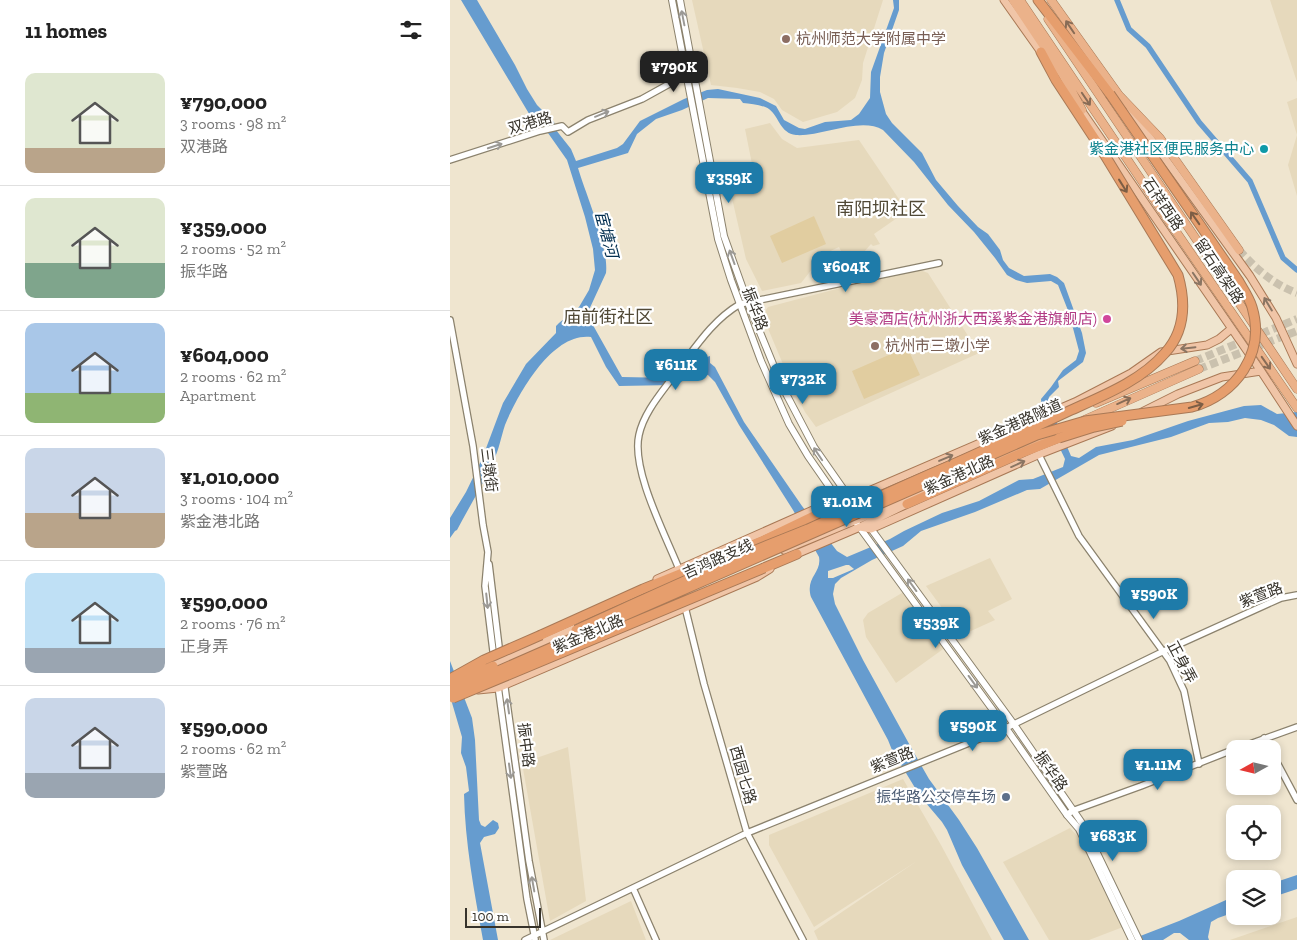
<!DOCTYPE html>
<meta charset="utf-8">
<style>
:root{--surface:#fff;--page:#f2f2f2;--text:#222;--muted:#767676;--line:#e0e0e0;--accent:#1e7ba9}
body{margin:0;font-family:"Zilla Slab","Noto Sans SC",serif;background:var(--page);color:var(--text);height:100vh;display:flex;flex-direction:column;font-size:19px;white-space:nowrap}
*{box-sizing:border-box;margin:0}
p{font-size:16px;color:var(--muted)}
.icon{flex:none;width:28px;height:28px;fill:none;stroke:currentColor;stroke-width:2;stroke-linecap:round;stroke-linejoin:round}
.map{position:relative;flex:1;overflow:hidden}
.drawer{display:flex;flex-direction:column;background:var(--surface);width:450px}
.drawer>*{flex:none}
.needle{width:32px;rotate:262deg}
.tools{position:absolute;left:776px;top:740px;display:grid;gap:10px}
.tools a{display:grid;place-items:center;width:55px;height:55px;border-radius:10px;background:var(--surface);box-shadow:0 2px 8px #0003;font-size:25px}
.scale{position:absolute;left:15px;bottom:12px;width:76px;box-sizing:border-box;padding-left:5px;border:2px solid #37332b;border-top:0;font-size:14px;line-height:18px;white-space:nowrap;color:#37332b;-webkit-text-stroke:4px #fff;paint-order:stroke}
.price{position:absolute;translate:-50% -42px;padding:0 11px;border-radius:10px;background:var(--accent);color:#fff;font-size:16px;line-height:32px;filter:drop-shadow(0 1px 2px #0008)}
.price::after{content:'';position:absolute;left:50%;top:30px;width:15px;height:11px;margin-left:-8px;background:inherit;clip-path:polygon(0 0,100% 0,50% 100%)}
.price.on{background:#222;color:#fff}
ul{padding:0;list-style:none}
li{display:flex;align-items:center;gap:15px;height:125px;padding:0 25px}
li+li{border-top:1px solid var(--line)}
li span{display:grid;place-items:center;flex:none;width:140px;height:100px;border-radius:10px;color:#555}
li>.icon{margin-inline-start:auto}
span .icon{width:60px;height:60px;fill:#fffc;stroke-width:1}
li b{font-size:21px}
h2{display:flex;justify-content:space-between;align-items:center;height:60px;padding:0 25px;font-size:21px}
main{display:flex;flex:1;min-height:0}
.map>svg:first-child{display:block}
.built{fill:#e6d9bc}
.green{fill:#e1cda0}
.water{fill:#669ccf;fill-rule:evenodd}
.lines{fill:none;stroke-linecap:round;stroke-linejoin:round}
.canal{stroke:#669ccf;stroke-width:5.5}
.trunk-tunnel{stroke:#cac1ae;stroke-width:8;stroke-dasharray:8 4;stroke-linecap:butt}
.tertiary-casing{stroke:#8b826d;stroke-width:8}
.secondary-casing{stroke:#8b826d;stroke-width:8}
.primary-casing{stroke:#a97956;stroke-width:9}
.trunk-casing{stroke:#a97956;stroke-width:9}
.motorway-casing{stroke:#a97956;stroke-width:11}
.tertiary{stroke:#fff;stroke-width:5.5}
.secondary{stroke:#fff;stroke-width:6}
.primary{stroke:#f0c5a7;stroke-width:7}
.trunk{stroke:#ebb28a;stroke-width:8}
.motorway{stroke:#e69e6d;stroke-width:9}
.motorway-bridge-casing{stroke:#a97956;stroke-width:11;stroke-linecap:butt}
.motorway-bridge{stroke:#e69e6d;stroke-width:9}
.oneway{stroke:#9b9995}
.oneway2{stroke:#886c56}
.oneway3{stroke:#7d5e45}
.oneway4{stroke:#8a7563}
.education-dot{fill:#8d6e63;stroke:#fff;stroke-width:2}
.culture-dot{fill:#0f9aa8;stroke:#fff;stroke-width:2}
.hotel-dot{fill:#d1479c;stroke:#fff;stroke-width:2}
.service-dot{fill:#5c6f8a;stroke:#fff;stroke-width:2}
.labels{text-anchor:middle;stroke-width:4.5;stroke-linejoin:round;paint-order:stroke}
.education-label{font-size:15px;fill:#785e54;stroke:#fff;text-anchor:start}
.street-label{font-size:15px;fill:#37332b;stroke:#fff}
.culture-label{font-size:15px;fill:#0d838f;stroke:#fff;text-anchor:end}
.hotel-label{font-size:15px;fill:#b23c85;stroke:#fff;text-anchor:end}
.service-label{font-size:15px;fill:#4e5e75;stroke:#fff;text-anchor:end}
.water-label{font-size:16px;font-style:italic;fill:#022e4f;stroke:#fff}
.quarter-label{font-size:18px;fill:#514936;stroke:#fff}
</style>
<main>
<section class="drawer">
<h2>11 homes<svg class="icon" aria-label="filters" viewBox="0 0 24 24"><path d="M4 7h16M4 17h16"/><circle cx="9" cy="7" r="2"/><circle cx="15" cy="17" r="2"/></svg></h2>
<ul>
<li><span style="background:linear-gradient(#dfe7d0 75%,#b9a48a 0)"><svg class="icon" aria-label="home" viewBox="0 0 24 24"><path d="M3 11l9-7 9 7M6 9v11h12V9"/></svg></span><div><b>¥790,000</b><p>3 rooms · 98 m²</p><p>双港路</p></div></li>
<li><span style="background:linear-gradient(#dfe7d0 65%,#7fa58c 0)"><svg class="icon" aria-label="home" viewBox="0 0 24 24"><path d="M3 11l9-7 9 7M6 9v11h12V9"/></svg></span><div><b>¥359,000</b><p>2 rooms · 52 m²</p><p>振华路</p></div></li>
<li><span style="background:linear-gradient(#a9c7e8 70%,#8fb573 0)"><svg class="icon" aria-label="home" viewBox="0 0 24 24"><path d="M3 11l9-7 9 7M6 9v11h12V9"/></svg></span><div><b>¥604,000</b><p>2 rooms · 62 m²</p><p>Apartment</p></div></li>
<li><span style="background:linear-gradient(#c9d6e8 65%,#b9a48a 0)"><svg class="icon" aria-label="home" viewBox="0 0 24 24"><path d="M3 11l9-7 9 7M6 9v11h12V9"/></svg></span><div><b>¥1,010,000</b><p>3 rooms · 104 m²</p><p>紫金港北路</p></div></li>
<li><span style="background:linear-gradient(#bfe0f5 75%,#9aa5b1 0)"><svg class="icon" aria-label="home" viewBox="0 0 24 24"><path d="M3 11l9-7 9 7M6 9v11h12V9"/></svg></span><div><b>¥590,000</b><p>2 rooms · 76 m²</p><p>正身弄</p></div></li>
<li><span style="background:linear-gradient(#c9d6e8 75%,#9aa5b1 0)"><svg class="icon" aria-label="home" viewBox="0 0 24 24"><path d="M3 11l9-7 9 7M6 9v11h12V9"/></svg></span><div><b>¥590,000</b><p>2 rooms · 62 m²</p><p>紫萱路</p></div></li>
</ul>
</section>
<div class="map">
<svg width="847" height="940" viewBox="0 0 847 940">
<rect width="100%" height="100%" fill="#efe5cf"/>
<path class="built" d="M242,0H433L413,63L412,80L405,98L387,112L353,122L332,110L324,99L310,92L287,88L261,85Z
M820,0H847V82Z
M847,98V196L838,165L847,135L837,102Z
M320,123L332,139L347,148L409,140L457,211L424,234L430,244L423,246L421,244L406,261L398,265L389,247L374,254L351,283L312,291L296,259L278,181L291,177L302,164L295,129Z
M459,270H470L478,273L529,353L366,427L355,412L343,388L314,319V313L318,307Z
M540,558L562,599L538,611L545,620L512,635L476,586Z
M457,590L496,647L446,683L416,637L413,620L418,613Z
M118,747L136,901L100,921L72,763Z
M453,779L491,845L542,940H368L364,931L467,861L364,927L319,845V835Z
M620,828L631,840L673,927L639,940H599L553,862Z
M181,901L196,940H100Z
M847,917V940H780Z"/>
<path class="green" d="M364,216L376,244L332,263L320,236Z
M457,347L470,375L414,399L402,371Z"/>
<path class="water" d="M11,0H27L65,65L77,89L87,105L104,122L106,130L121,149L126,161L167,148L173,144L190,121L234,99L257,90L268,89L310,98L326,106L334,120L349,128L355,129L375,122L401,120L409,114L420,98L421,72L444,8L443,0H449V10L434,53L430,77V92L436,114L442,123L472,153L486,180L508,206L528,227L538,234L550,250L553,260L559,268L574,276L600,274L607,277L614,283L632,333L636,353L633,362L608,381L609,387L599,397L598,402L621,456L629,458L646,447L683,440L738,421L794,406L811,405L827,414L847,412V437L839,436L824,425L811,420L795,418L778,422L759,423L721,437L649,455L590,489L577,490L525,512L471,531L453,546L422,560L391,578L385,584L383,594L385,604L413,660L463,751L479,779L509,820L527,848L579,940H554L512,865L497,830L492,822L470,796L442,750L438,740L361,597C355,577 372,573 369,557L343,510L289,425L265,382L258,375L253,374L247,375L223,385L169,386L156,367L141,337C102,332 68,394 55,425C51,437 49,450 43,462C33,485 19,507 7,530L5,531L0,538V518L16,492L32,459L53,403L76,364L106,333V326L109,323L129,307L139,290L145,270L143,249L135,217L117,160L98,133L81,117ZM258,98L290,99L293,103C301,104 313,105 319,109C330,118 330,133 346,135C370,137 411,116 433,130L464,162L498,205L524,232L545,258L557,275L566,280L577,283L601,281L608,285L619,313L629,351L626,360L613,370L601,387L591,399L592,411L615,459L613,467L583,479L569,480L529,501L492,513L454,531L440,539L397,557L387,551L352,506L294,422L265,367L260,363V356L248,360L222,378L172,377L144,327L138,312L156,273C159,247 136,195 128,168L178,153L187,134L206,119L232,110ZM396,565H399L404,569L383,578H378V571Z
M0,661L22,718L25,740L29,820L31,825L35,827L43,820L48,823L49,828L45,834L34,837L30,843L48,940H33C24,891 15,843 14,794L19,791L16,767L11,753L12,737L0,696Z
M847,875V889L823,897V883Z
M785,896V912L768,918L761,922L758,937L759,940H739L730,933H724L713,940H680L729,921Z"/>
<g class="lines">
<path class="canal" d="M667,0L679,29L698,46L749,122L800,181L833,258L847,270"/>
<path class="trunk-tunnel" d="M789,250C806,269 823,284 847,293
M745,361L847,319
M749,369L847,331"/>
<defs>
<path id="tertiary" d="M0,160L90,131L112,126L118,132L138,120L192,99L239,73
M0,320L23,446L33,525L38,552L35,586L44,659
M589,455L629,536L720,661L734,691L749,764
M39,564L50,655
M229,569C216,536 181,470 189,435C194,411 214,390 228,370C247,345 263,320 290,304L489,263
M235,607L254,684L297,833L353,940
M54,681L79,861L94,940
M48,686L77,899L85,939
M814,738L820,749
M786,749L847,727
M822,753L847,800
M617,815L622,811L691,786L785,749
M183,888L206,940
M75,940L297,833L556,728L714,651L831,598L847,595"/>
<path id="secondary" d="M222,0L268,239L281,280L311,361L339,424L358,456L392,505
M230,0L274,236L298,303L332,386L364,447L408,510
M402,517L556,728L617,815L629,829L682,940
M419,526L563,723L634,826L689,940"/>
<path id="primary" d="M554,0L593,55
M629,107L811,371L847,426
M680,110L800,276L826,318L847,364
M692,412L728,394L772,377L811,371
M410,527L457,504
M334,550L431,510L484,486
M344,555L410,527L421,529L590,454L662,426
M207,579L365,509L391,503L625,402L681,373L711,352L757,345L769,339L781,329
M39,666L130,626
M28,690L48,688L307,577L320,569"/>
<path id="trunk" d="M563,0L613,75L632,110
M570,0L712,211L847,408
M601,0L669,95L710,138L789,250
M598,19L847,389
M646,403L745,361
M634,420L749,369
M484,486L603,433"/>
<path id="motorway" d="M588,0L660,94
M591,52L606,80L648,144
M457,504L574,452L609,438
M314,568L347,554
M91,635L193,589L312,541L391,503"/>
</defs>
<use href="#tertiary" class="tertiary-casing"/>
<use href="#secondary" class="secondary-casing"/>
<use href="#primary" class="primary-casing"/>
<use href="#trunk" class="trunk-casing"/>
<use href="#motorway" class="motorway-casing"/>
<use href="#tertiary" class="tertiary"/>
<use href="#secondary" class="secondary"/>
<use href="#primary" class="primary"/>
<use href="#trunk" class="trunk"/>
<use href="#motorway" class="motorway"/>
<defs>
<path id="motorway-bridge" d="M609,438L644,427L672,421
M126,630C177,607 227,584 278,562C304,550 331,540 358,529C405,508 452,486 499,466C539,448 579,430 619,411C652,396 691,381 715,353C735,331 736,303 728,275L648,144
M0,679L34,660L91,635
M0,685L43,666
M0,692L587,435L635,421L742,407C786,395 816,353 802,307C799,297 793,289 788,280L660,94
M3,698L314,568"/>
</defs>
<use href="#motorway-bridge" class="motorway-bridge-casing"/>
<use href="#motorway-bridge" class="motorway-bridge"/>
</g>
<defs><path id="oneway-shaft" d="M-6 0H5M1.5-3L5.5 0L1.5 3" fill="none" stroke-width="1.6" stroke-linecap="round" stroke-linejoin="round" transform="scale(1.25)"/></defs>
<g class="oneway">
<use href="#oneway-shaft" transform="translate(233 18) rotate(-101)"/>
<use href="#oneway-shaft" transform="translate(152 114) rotate(-22)"/>
<use href="#oneway-shaft" transform="translate(45 146) rotate(-18)"/>
<use href="#oneway-shaft" transform="translate(282 257) rotate(-110)"/>
<use href="#oneway-shaft" transform="translate(368 454) rotate(-124)"/>
<use href="#oneway-shaft" transform="translate(462 585) rotate(-126)"/>
<use href="#oneway-shaft" transform="translate(37 601) rotate(84)"/>
<use href="#oneway-shaft" transform="translate(523 682) rotate(54)"/>
<use href="#oneway-shaft" transform="translate(58 706) rotate(-98)"/>
<use href="#oneway-shaft" transform="translate(60 771) rotate(82)"/>
<use href="#oneway-shaft" transform="translate(83 884) rotate(-100)"/>
</g>
<g class="oneway2">
<use href="#oneway-shaft" transform="translate(620 27) rotate(-124)"/>
<use href="#oneway-shaft" transform="translate(636 99) rotate(56)"/>
<use href="#oneway-shaft" transform="translate(816 363) rotate(55)"/>
<use href="#oneway-shaft" transform="translate(674 401) rotate(-24)"/>
</g>
<g class="oneway3">
<use href="#oneway-shaft" transform="translate(673 186) rotate(58)"/>
<use href="#oneway-shaft" transform="translate(745 218) rotate(-125)"/>
<use href="#oneway-shaft" transform="translate(746 406) rotate(-16)"/>
</g>
<g class="oneway4">
<use href="#oneway-shaft" transform="translate(747 279) rotate(56)"/>
<use href="#oneway-shaft" transform="translate(818 304) rotate(-121)"/>
<use href="#oneway-shaft" transform="translate(738 348) rotate(174)"/>
<use href="#oneway-shaft" transform="translate(496 458) rotate(-23)"/>
<use href="#oneway-shaft" transform="translate(568 464) rotate(-24)"/>
</g>
<g class="education-dot">
<circle cx="336" cy="39" r="5"/>
<circle cx="425" cy="346" r="5"/>
</g>
<circle class="culture-dot" cx="814" cy="149" r="5"/>
<circle class="hotel-dot" cx="657" cy="319" r="5"/>
<circle class="service-dot" cx="556" cy="797" r="5"/>
<g class="labels">
<g class="education-label">
<text x="346" y="44">杭州师范大学附属中学</text>
<text x="435" y="351">杭州市三墩小学</text>
</g>
<g class="street-label">
<text transform="translate(80 123) rotate(-16)" y="5">双港路</text>
<text transform="translate(713 204) rotate(56)" y="5">石祥西路</text>
<text transform="translate(769 271) rotate(56)" y="5">留石高架路</text>
<text transform="translate(305 309) rotate(69)" y="5">振华路</text>
<text transform="translate(570 422) rotate(-24)" y="5">紫金港路隧道</text>
<text transform="translate(39 470) rotate(83)" y="5">三墩街</text>
<text transform="translate(509 475) rotate(-24)" y="5">紫金港北路</text>
<text transform="translate(268 559) rotate(-24)" y="5">吉鸿路支线</text>
<text transform="translate(811 595) rotate(-21)" y="5">紫萱路</text>
<text transform="translate(138 634) rotate(-23)" y="5">紫金港北路</text>
<text transform="translate(732 662) rotate(62)" y="5">正身弄</text>
<text transform="translate(76 745) rotate(83)" y="5">振中路</text>
<text transform="translate(442 760) rotate(-22)" y="5">紫萱路</text>
<text transform="translate(601 771) rotate(55)" y="5">振华路</text>
<text transform="translate(293 775) rotate(74)" y="5">西园七路</text>
</g>
<g class="culture-label">
<text x="804" y="154">紫金港社区便民服务中心</text>
</g>
<g class="hotel-label">
<text x="647" y="324">美豪酒店(杭州浙大西溪紫金港旗舰店)</text>
</g>
<g class="service-label">
<text x="546" y="802">振华路公交停车场</text>
</g>
<g class="water-label">
<text transform="translate(157 234) rotate(75)" y="6">宦塘河</text>
</g>
<g class="quarter-label">
<text x="431" y="215">南阳坝社区</text>
<text x="158" y="323">庙前街社区</text>
</g>
</g>
</svg>
<div class="tools">
<a><svg class="needle" viewBox="-14 -14 28 28"><path d="M0-13l5 13h-10z" fill="#e53935"/><path d="M0 13l5-13h-10z" fill="#767676"/></svg></a>
<a><svg class="icon" aria-label="locate" viewBox="0 0 24 24"><circle cx="12" cy="12" r="6"/><path d="M12 2v4M12 18v4M2 12h4M18 12h4"/></svg></a>
<a><svg class="icon" aria-label="layers" viewBox="0 0 24 24"><path d="M12 4l9 5-9 5-9-5zM3 14l9 5 9-5"/></svg></a>
</div>
<div class="scale">100 m</div>
<b class="price on" style="left:224px;top:93px">¥790K</b>
<b class="price" style="left:279px;top:204px">¥359K</b>
<b class="price" style="left:396px;top:293px">¥604K</b>
<b class="price" style="left:226px;top:391px">¥611K</b>
<b class="price" style="left:353px;top:405px">¥732K</b>
<b class="price" style="left:397px;top:528px">¥1.01M</b>
<b class="price" style="left:704px;top:620px">¥590K</b>
<b class="price" style="left:486px;top:649px">¥539K</b>
<b class="price" style="left:523px;top:752px">¥590K</b>
<b class="price" style="left:708px;top:791px">¥1.11M</b>
<b class="price" style="left:663px;top:862px">¥683K</b>
</div>
</main>
